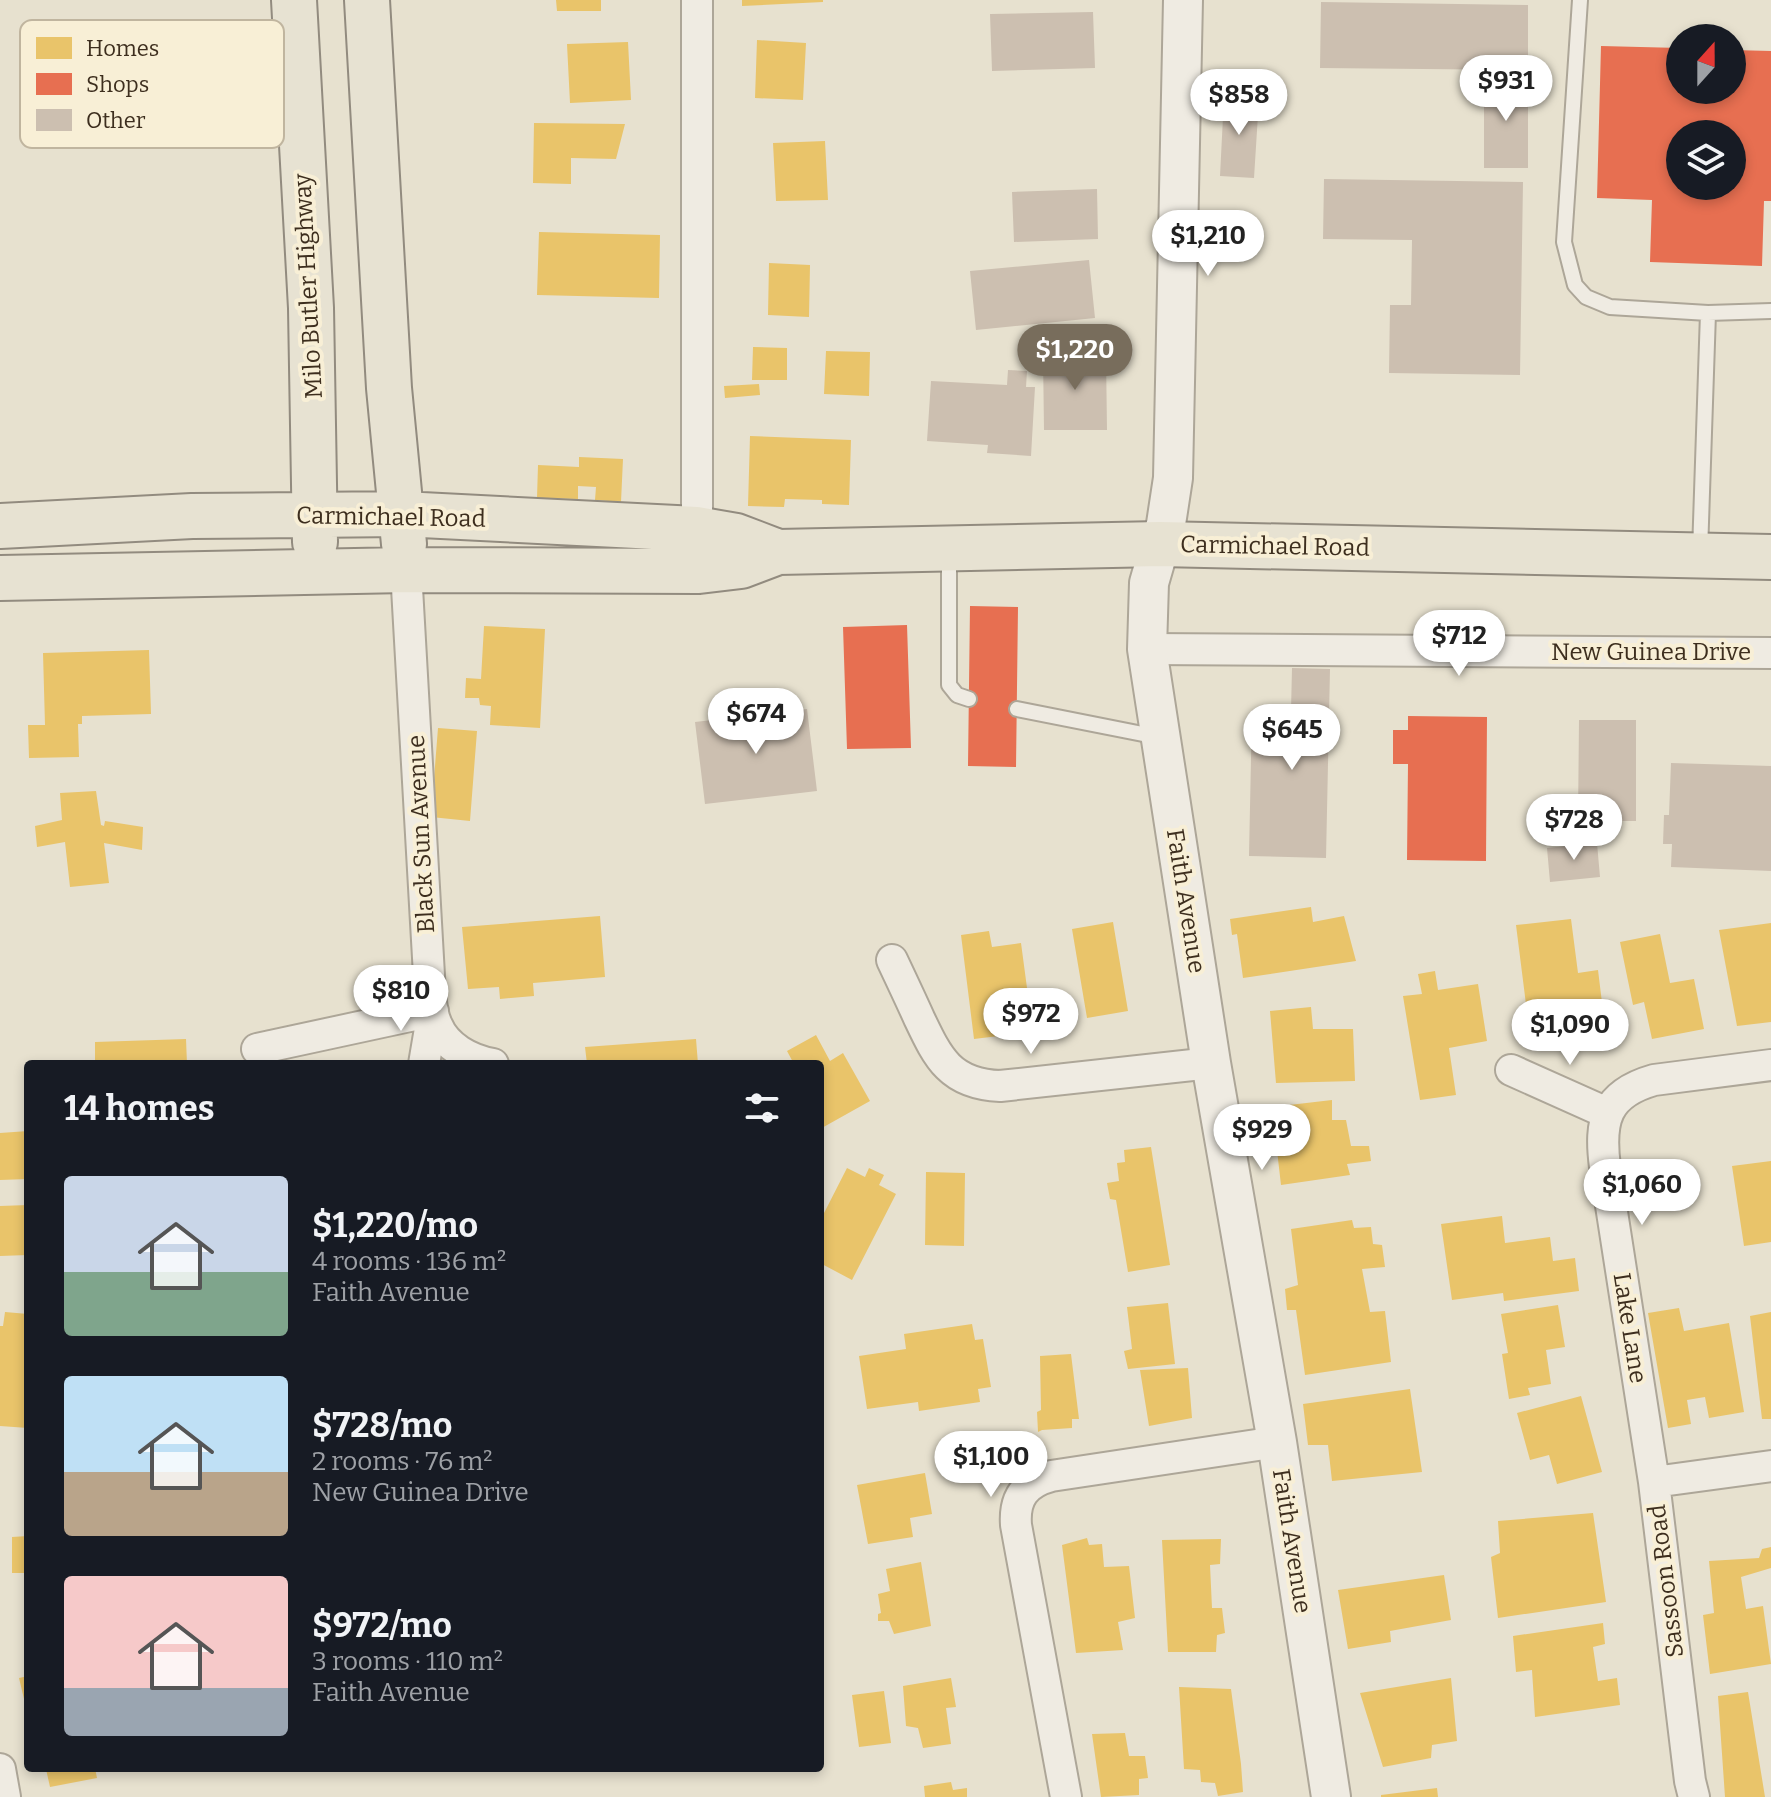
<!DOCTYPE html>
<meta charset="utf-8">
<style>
:root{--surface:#171b24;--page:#242831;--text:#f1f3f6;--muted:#9ea1a6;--accent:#786d5c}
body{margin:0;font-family:Bitter,serif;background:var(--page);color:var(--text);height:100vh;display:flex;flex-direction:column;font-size:30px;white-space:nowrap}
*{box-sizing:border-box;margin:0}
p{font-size:26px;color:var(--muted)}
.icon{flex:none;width:44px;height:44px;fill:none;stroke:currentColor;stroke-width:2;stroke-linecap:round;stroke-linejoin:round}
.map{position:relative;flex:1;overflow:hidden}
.sheet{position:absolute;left:24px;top:1060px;width:800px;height:712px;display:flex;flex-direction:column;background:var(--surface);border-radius:8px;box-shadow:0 4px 12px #0003}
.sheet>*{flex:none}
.needle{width:52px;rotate:21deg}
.controls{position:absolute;left:1666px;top:24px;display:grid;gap:16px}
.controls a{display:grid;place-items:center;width:80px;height:80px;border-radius:50%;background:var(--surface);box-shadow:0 4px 12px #0003;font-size:40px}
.price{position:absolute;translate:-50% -68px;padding:0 18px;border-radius:28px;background:#fff;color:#222;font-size:26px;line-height:52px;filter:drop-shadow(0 2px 4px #0008)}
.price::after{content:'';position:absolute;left:50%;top:48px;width:24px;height:18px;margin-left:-12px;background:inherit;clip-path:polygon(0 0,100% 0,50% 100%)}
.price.active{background:var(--accent);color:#fff}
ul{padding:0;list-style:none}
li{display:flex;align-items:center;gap:24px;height:200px;padding:0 40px}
li span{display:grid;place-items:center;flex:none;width:224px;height:160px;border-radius:8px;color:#555}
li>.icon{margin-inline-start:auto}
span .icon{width:96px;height:96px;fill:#fffc;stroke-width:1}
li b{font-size:34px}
h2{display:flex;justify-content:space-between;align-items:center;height:96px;padding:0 40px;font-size:34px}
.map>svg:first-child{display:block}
.homes{fill:#e9c46a}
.shops{fill:#e76f51;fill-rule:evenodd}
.building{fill:#ccbfb0}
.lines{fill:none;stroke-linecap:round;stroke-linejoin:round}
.service-casing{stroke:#ada698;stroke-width:18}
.minor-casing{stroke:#ada698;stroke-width:34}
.tertiary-casing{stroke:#ada698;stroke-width:42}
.primary-casing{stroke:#928b7f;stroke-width:48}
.service{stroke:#efebe2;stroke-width:14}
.minor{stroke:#efebe2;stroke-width:30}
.tertiary{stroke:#efebe2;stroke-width:38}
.primary{stroke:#e7e2d2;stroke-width:44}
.labels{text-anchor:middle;stroke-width:8;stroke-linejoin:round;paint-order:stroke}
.street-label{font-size:24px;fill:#3d2e1e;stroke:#f8efd6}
.key{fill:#f8efd6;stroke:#c0b59f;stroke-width:2}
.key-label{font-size:22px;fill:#3d2e1e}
</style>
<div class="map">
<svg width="1771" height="1797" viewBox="0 0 1771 1797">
<rect width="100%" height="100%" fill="#e7e1cf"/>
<path class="homes" d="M556,0H601V11H557Z
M742,0H823V2L742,6Z
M757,40L806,43L803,100L755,98Z
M628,42L631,100L570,103L567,44Z
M534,123L625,124L616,159L571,158V184L533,183Z
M825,141L828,200L776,201L773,143Z
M539,232L660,235L659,298L537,295Z
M769,263L810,265L809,317L768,315Z
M753,347L787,348V380H752Z
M826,351L870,352L869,396L824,394Z
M759,384L760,395L725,398L724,386Z
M750,436L851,440L849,505L822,504V500L785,499L784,507L748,506Z
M579,457L623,459L621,502L595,500L596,487L578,486V499L537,498L538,465L579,467Z
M484,626L545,629L540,728L490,725L491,706L480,705L479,698H465L466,678L481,679Z
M149,650L151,714L82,716V724H78L79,757L29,758L28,725H45L43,653Z
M438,728L477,731L470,821L431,817Z
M96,791L101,825L104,826L105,821L143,827L142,850L104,843L109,883L70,887L65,842L37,847L35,826L62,820L60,793Z
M1311,907L1313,922L1344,916L1356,961L1243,978L1237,934L1232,935L1230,919Z
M600,916L605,977L533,983L534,996L500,999L499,987L468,989L462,927Z
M1571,919L1578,973L1598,970L1604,1019L1555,1025L1557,1040L1531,1044L1516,925Z
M1113,922L1128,1011L1087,1018L1072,929Z
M1771,923V1022L1737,1026L1719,930Z
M989,931L992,947L1021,943L1031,1018L1013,1020L1015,1034L974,1039L961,935Z
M1660,934L1670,983L1694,979L1704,1029L1652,1039L1644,1002L1633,1005L1620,942Z
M1435,971L1438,990L1478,984L1487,1041L1449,1048L1456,1095L1420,1100L1403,996L1422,994L1418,974Z
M1311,1007L1313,1029H1353L1355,1081L1276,1083L1270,1011Z
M816,1035L830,1061L843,1053L870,1101L820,1129V1064H794L787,1051Z
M186,1039L187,1064H95V1042Z
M696,1039L698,1064H587L585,1047Z
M1332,1100V1120H1346L1351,1146H1369L1371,1161L1347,1164L1350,1175L1281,1185L1272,1107Z
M28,1131V1179L0,1180V1133Z
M1151,1147L1170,1265L1128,1272L1116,1200L1110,1199L1107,1183L1119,1181L1117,1163L1125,1162L1124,1150Z
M1771,1161V1242L1744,1246L1732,1166Z
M847,1168L865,1177L869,1168L884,1175L879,1185L896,1194L852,1280L820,1263V1216L822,1217Z
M926,1172L965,1173L964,1246L925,1245Z
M28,1205V1255L0,1256V1206Z
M1502,1216L1505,1243L1550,1237L1553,1261L1575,1258L1579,1291L1504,1301L1503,1293L1452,1300L1441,1224Z
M1352,1220L1354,1228L1371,1227L1373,1244L1382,1245L1385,1267L1362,1269L1370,1312L1385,1311L1391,1362L1305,1375L1296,1310H1287L1285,1289L1298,1285L1291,1229Z
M1168,1303L1175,1364L1128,1369L1124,1351L1132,1349L1127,1307Z
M1558,1305L1565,1347L1546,1350L1551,1384L1528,1388L1530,1395L1509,1399L1502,1354L1508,1353L1501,1314Z
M1679,1308L1684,1331L1729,1323L1744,1412L1709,1418L1705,1397L1687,1400L1691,1424L1668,1428L1648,1313Z
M5,1312L28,1314V1428L0,1426V1326H3Z
M1771,1312V1419H1762L1750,1316Z
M972,1324L975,1340L983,1339L991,1387L978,1389L980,1402L919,1411L918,1402L867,1409L859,1356L906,1349L904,1334Z
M1071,1354L1079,1419H1072V1428L1042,1430L1038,1432L1037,1412L1041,1410L1040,1356Z
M1188,1368L1192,1418L1149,1426L1140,1370Z
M1410,1389L1422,1472L1332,1481L1328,1445H1308L1303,1404Z
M1581,1396L1602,1472L1557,1484L1549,1455L1530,1460L1517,1413Z
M925,1473L932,1514L910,1518L913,1537L868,1544L857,1485Z
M1593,1513L1606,1602L1498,1618L1491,1557L1500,1553L1498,1521Z
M28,1536V1573H12V1537Z
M1087,1538L1089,1545L1102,1544L1104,1567L1129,1566L1135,1618L1118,1622L1123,1650L1076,1653L1062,1545Z
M1221,1539L1220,1564L1210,1565L1212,1608H1222L1225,1633L1217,1635L1216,1652H1168L1162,1540Z
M1771,1547V1568L1741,1577L1746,1609L1763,1606L1771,1664L1710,1674L1703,1615L1714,1613L1709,1561L1759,1558L1762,1549Z
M921,1562L931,1626L894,1634L889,1621H878V1614L881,1613L878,1594L890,1591L886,1569Z
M1444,1575L1451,1620L1390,1631L1391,1642L1348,1649L1338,1590Z
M1603,1623L1605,1644L1593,1647L1598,1681L1617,1678L1620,1705L1535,1717L1532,1670L1516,1672L1513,1636Z
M28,1676V1699H24L19,1678Z
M951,1678L956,1707L946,1708L951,1744L923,1748L918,1728L906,1726L903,1686Z
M1451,1678L1457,1741L1432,1745L1431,1758L1383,1767L1360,1693Z
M1179,1687L1231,1689L1241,1764L1243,1792L1218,1796L1215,1783L1201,1782L1200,1770L1184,1769Z
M884,1691L891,1743L859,1747L852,1695Z
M1748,1692L1765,1797H1725L1718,1696Z
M1125,1733L1129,1756H1145L1148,1778L1139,1779V1795L1101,1797L1092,1734Z
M36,1768H95L97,1778L50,1787L46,1769L37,1772Z
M951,1782L953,1790L967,1788V1797H925L924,1786Z
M1437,1788L1438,1797H1381V1795Z"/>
<path class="shops" d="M1601,46L1680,48V90H1732V50L1771,51V201H1764L1762,266L1650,262L1652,200L1597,198ZM1680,134H1732V186H1680Z
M970,606L1018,607L1016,767L968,766Z
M907,625L911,748L847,749L843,627Z
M1408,716L1487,717L1486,861L1407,860L1408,764H1393V730H1408Z"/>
<path class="building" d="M1321,2L1528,5V70L1320,68Z
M1093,12L1095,68L992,71L990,14Z
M1484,78H1528V168H1484Z
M1224,97L1259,99L1254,178L1220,176Z
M1324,179L1523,182L1520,375L1389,373L1390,305H1411L1412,240L1323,239Z
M1097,189L1098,239L1014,242L1012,192Z
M1089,260L1095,318L976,330L970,271Z
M1043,355H1106L1107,430H1044Z
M1008,370L1027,371L1026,387H1035L1031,456L987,453L988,445L927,441L931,381L1007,385Z
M1292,668L1330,669L1326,858L1249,856L1252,710L1291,711Z
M807,709L817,791L705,804L695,722Z
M1579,720H1636V821H1578Z
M1671,763L1771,766V871L1671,867L1672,844H1663L1664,815H1669Z
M1597,843L1600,877L1550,882L1547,848Z"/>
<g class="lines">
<defs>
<path id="service" d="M1580,0L1564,242L1575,285L1586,297L1610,307L1708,313L1771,311
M1700,552L1708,313
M949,554V685L957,695L969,699
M1017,709L1158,737"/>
<path id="minor" d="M697,546V0
M406,570L430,993C431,1003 432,1015 437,1025C446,1047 470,1060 493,1064
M1147,649L1771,653
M892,960C901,979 910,998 919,1018C938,1058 950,1084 1000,1086L1211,1063
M257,1049L433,1011L424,1064
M1511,1070L1607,1113
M1654,1482L1771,1466
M0,1769L5,1797
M1066,1797L1016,1525C1014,1498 1025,1483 1051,1476L1277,1442
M1694,1797L1690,1781L1654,1482L1605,1167C1599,1121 1605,1094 1654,1080L1771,1065"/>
<path id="tertiary" d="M1183,0L1173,478L1166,524L1149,583L1147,649L1211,1063L1277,1442L1331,1797"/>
<path id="primary" d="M294,0L311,308L315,542
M367,0L389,388L404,544
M0,526L192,516L402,514L696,529L736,536L778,552
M0,578L406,570L699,571L741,566L778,552L1160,544L1771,557"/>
</defs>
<use href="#service" class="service-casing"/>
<use href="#minor" class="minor-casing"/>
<use href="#tertiary" class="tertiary-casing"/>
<use href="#primary" class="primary-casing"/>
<use href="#service" class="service"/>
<use href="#minor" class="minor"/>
<use href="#tertiary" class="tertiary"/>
<use href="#primary" class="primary"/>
</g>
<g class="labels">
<g class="street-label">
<text transform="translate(308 286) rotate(-93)" y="8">Milo Butler Highway</text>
<text transform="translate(391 517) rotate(1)" y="8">Carmichael Road</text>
<text transform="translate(1275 546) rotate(1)" y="8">Carmichael Road</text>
<text x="1651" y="660">New Guinea Drive</text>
<text transform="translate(421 834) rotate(-93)" y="8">Black Sun Avenue</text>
<text transform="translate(1186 901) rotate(81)" y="8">Faith Avenue</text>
<text transform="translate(1630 1328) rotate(81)" y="8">Lake Lane</text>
<text transform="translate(1292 1541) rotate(81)" y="8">Faith Avenue</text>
<text transform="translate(1666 1581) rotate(-97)" y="8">Sassoon Road</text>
</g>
</g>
<rect x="20" y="20" width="264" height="128" rx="12" class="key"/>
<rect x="36" y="37" width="36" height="22" fill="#e9c46a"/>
<rect x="36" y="73" width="36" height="22" fill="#e76f51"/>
<rect x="36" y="109" width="36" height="22" fill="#ccbfb0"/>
<g class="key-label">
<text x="86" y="56">Homes</text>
<text x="86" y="92">Shops</text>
<text x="86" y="128">Other</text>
</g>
</svg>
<div class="controls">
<a><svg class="needle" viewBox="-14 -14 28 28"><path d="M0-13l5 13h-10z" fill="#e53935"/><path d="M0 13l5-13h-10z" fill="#9ea1a6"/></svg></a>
<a><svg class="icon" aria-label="layers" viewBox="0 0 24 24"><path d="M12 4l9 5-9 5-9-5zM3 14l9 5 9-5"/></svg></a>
</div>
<b class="price" style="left:1506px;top:123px">$931</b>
<b class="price" style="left:1239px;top:137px">$858</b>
<b class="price" style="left:1208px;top:278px">$1,210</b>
<b class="price active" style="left:1075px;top:392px">$1,220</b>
<b class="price" style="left:1459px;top:678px">$712</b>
<b class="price" style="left:756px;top:756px">$674</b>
<b class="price" style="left:1292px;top:772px">$645</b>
<b class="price" style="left:1574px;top:862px">$728</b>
<b class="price" style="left:401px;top:1033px">$810</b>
<b class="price" style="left:1031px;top:1056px">$972</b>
<b class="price" style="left:1570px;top:1067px">$1,090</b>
<b class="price" style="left:1262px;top:1172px">$929</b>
<b class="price" style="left:1642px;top:1227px">$1,060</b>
<b class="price" style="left:991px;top:1499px">$1,100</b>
<section class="sheet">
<h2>14 homes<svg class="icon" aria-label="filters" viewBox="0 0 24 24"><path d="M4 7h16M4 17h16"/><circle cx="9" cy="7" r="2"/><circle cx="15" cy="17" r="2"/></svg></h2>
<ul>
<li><span style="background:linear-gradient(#c9d6e8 60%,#7fa58c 0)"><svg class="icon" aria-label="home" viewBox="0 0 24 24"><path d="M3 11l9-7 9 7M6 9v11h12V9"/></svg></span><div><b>$1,220/mo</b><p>4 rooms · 136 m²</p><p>Faith Avenue</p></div></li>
<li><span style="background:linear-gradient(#bfe0f5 60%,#b9a48a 0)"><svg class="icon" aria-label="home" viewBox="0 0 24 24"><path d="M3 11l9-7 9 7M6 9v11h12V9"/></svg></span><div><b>$728/mo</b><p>2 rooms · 76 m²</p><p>New Guinea Drive</p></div></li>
<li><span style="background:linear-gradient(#f6c9c9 70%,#9aa5b1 0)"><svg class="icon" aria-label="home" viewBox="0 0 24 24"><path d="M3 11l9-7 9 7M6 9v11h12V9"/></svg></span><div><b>$972/mo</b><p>3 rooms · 110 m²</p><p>Faith Avenue</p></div></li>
</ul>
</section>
</div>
